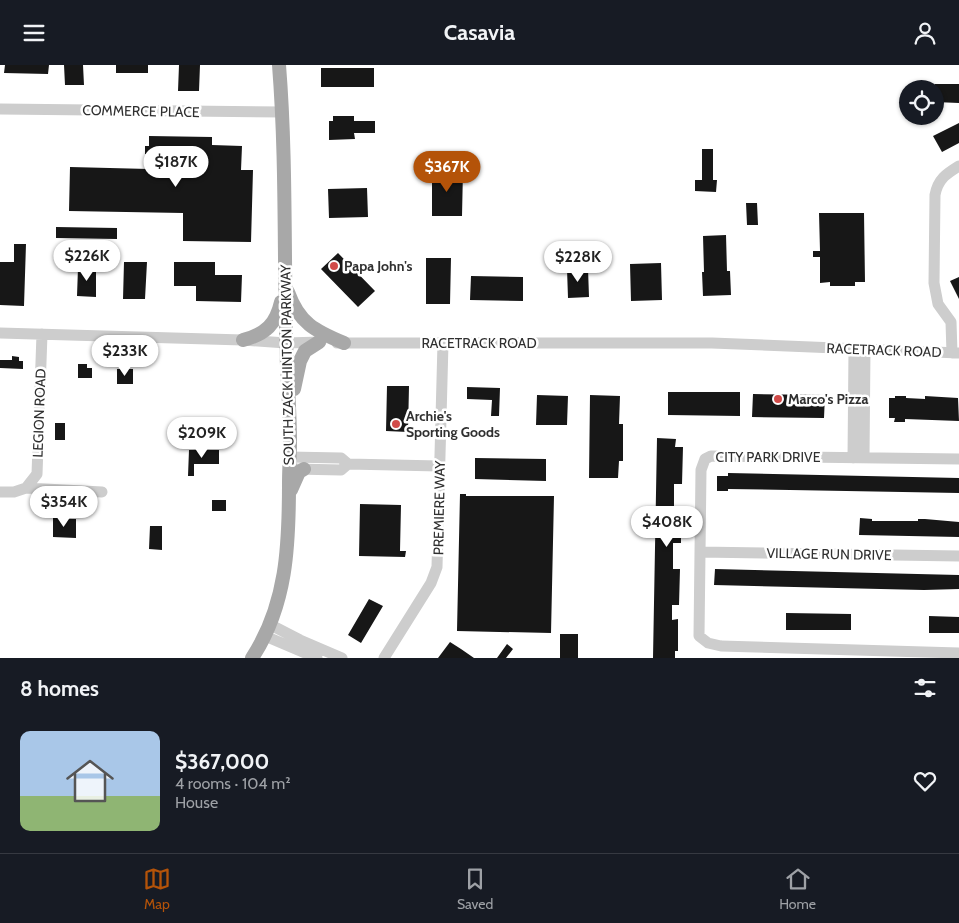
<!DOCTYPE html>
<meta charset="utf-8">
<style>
:root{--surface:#171b24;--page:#20242c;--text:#f1f3f6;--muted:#9ea1a6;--line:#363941;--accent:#b45309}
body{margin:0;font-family:Cabin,sans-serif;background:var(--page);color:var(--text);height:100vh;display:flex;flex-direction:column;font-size:19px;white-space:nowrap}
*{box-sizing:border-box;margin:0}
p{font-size:16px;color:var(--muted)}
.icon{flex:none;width:28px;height:28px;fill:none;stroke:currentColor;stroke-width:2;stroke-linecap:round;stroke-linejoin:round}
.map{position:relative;height:593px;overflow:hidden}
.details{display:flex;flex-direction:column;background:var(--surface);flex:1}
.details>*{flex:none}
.buttons{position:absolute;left:899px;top:15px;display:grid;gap:10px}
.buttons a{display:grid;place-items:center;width:45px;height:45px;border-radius:50%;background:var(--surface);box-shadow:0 1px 4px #0004;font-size:25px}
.price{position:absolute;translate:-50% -42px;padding:0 11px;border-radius:18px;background:#fff;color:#222;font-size:16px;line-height:32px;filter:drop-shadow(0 1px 2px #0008)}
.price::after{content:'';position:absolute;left:50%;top:30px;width:15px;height:11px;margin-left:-8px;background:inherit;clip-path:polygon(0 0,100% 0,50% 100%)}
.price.on{background:var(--accent);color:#fff}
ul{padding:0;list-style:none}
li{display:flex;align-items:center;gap:15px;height:125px;padding:0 20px}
li span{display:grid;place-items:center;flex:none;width:140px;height:100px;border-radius:10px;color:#555}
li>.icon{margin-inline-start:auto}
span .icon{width:60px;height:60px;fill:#fffc;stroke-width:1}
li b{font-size:21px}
h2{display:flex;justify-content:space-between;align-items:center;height:60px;padding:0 20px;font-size:21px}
header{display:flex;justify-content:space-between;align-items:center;height:65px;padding:0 20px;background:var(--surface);font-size:22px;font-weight:800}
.tab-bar{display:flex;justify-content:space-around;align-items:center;height:70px;border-top:1px solid var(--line);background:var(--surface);font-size:14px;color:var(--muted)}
.tab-bar a{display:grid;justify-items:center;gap:2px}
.tab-bar .on{color:var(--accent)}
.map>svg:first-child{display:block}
.building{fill:#171717}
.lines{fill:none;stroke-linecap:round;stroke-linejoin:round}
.minor{stroke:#cdcdcd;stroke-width:11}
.major{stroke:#a8a8a8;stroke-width:14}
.poi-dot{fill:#d14b49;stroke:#fff;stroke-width:2}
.labels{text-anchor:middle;stroke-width:5;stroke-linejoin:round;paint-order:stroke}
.street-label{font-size:14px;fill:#303030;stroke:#fff}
.poi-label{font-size:14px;font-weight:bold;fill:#303030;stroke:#fff;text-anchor:start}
</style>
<header><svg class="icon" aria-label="menu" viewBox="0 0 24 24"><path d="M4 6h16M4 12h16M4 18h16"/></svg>Casavia<svg class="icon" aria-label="person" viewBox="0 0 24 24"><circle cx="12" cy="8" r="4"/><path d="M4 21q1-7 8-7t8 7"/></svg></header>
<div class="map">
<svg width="959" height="593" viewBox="0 0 959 593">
<rect width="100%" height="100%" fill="#fff"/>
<path class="building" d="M5,0H49L48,9L4,8Z
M64,0H83L84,20H65Z
M116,0H148V8H116Z
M179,0H200L199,26H178Z
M321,3H374V22H321Z
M935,19H959V38L935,37Z
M333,51H354V56H375V68H354L355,74L329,75V56H333Z
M959,58V78L942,87L933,71Z
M149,71L212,72V80L242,81L241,105H253L251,177L183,176V148L69,146L70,102L149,104V89H145V81H149Z
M702,84H713V115H717L716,127L695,126V115H702Z
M432,105H463L462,151H432Z
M367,123L368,152L329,153L328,124Z
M746,138H757L758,160H747Z
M819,148H864L865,217H855V221H830V217L820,218V192H813V186H820Z
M56,162L117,163V174L56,173Z
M726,170L727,206H730L731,230L703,231L702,207H704L703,171Z
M14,179H26L24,241L0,240V197H14Z
M338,188L375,226L358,242L321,204Z
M426,193H451L450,239H426Z
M124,197H147L145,234H123Z
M174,197H215V210H242L241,237L196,236V221H174Z
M661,198L662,235L631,236L630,199Z
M78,203H96V232L77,231Z
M588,203L589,232L568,233L567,204Z
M471,211L523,212V236L470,235Z
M959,212V234L950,216Z
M12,291L19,292V296H23V304L0,303V295H12Z
M78,299H87V303H92V313H78Z
M117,304H133V319H117Z
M387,321H409L408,367L386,366Z
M467,322L500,323L499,351H491L492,335L467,334Z
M668,327H740V351L668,350Z
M753,329L825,330L824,353L752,352Z
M537,330L568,331L567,360H536Z
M590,330L620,331L619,359H623V396H619L618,413H589Z
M895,331H906V333L925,334V331L958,333L959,356L905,354V357H894L895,353H889V333H895Z
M177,354H186V366H177Z
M55,358H65V375H55Z
M657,373L676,374L675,382H683L682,419H674V441H681V478H673V504H680L679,540H672V555L678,554V586H675V593H653Z
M189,385H219V399H194V411H188Z
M475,393L546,394V416L475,414Z
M728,408L959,413V428L728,424V426H717V411H728Z
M460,429H466V431H554L551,568L457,566Z
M212,435H226V446H212Z
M360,439L401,440L400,486H406L405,492L359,491Z
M62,450L68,451V454H76V473L53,472V453H62Z
M860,453L872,454V456H918V454H925L959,457V472L859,470Z
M150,461H162V485L149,484Z
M715,504L959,510V524L924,525L714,520Z
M369,534L383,541L361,578L348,570Z
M786,548L851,549V565H786Z
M929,551L959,552V568H929Z
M560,569H578V593H560Z
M450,577L461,584L474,593H438Z
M507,579L513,584L506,593H497Z"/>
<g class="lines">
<path class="minor" d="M0,44L283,47
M0,268L243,275L286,278L321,277
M337,278H712L959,288
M952,288L951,257L938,239L934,218L935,130C938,114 946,109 959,101
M289,392L341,393L348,399
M853,393L854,284
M864,393L865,284
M959,394L711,391L705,394L701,405L699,571L708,578L721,581L959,588
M295,404L341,405L348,399L439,401
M26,423L37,409L42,269
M0,427H14L26,423L102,427
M700,487L959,491
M269,559L300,575L342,593
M265,571L317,593
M384,593L431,518L437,502L443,278"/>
<path class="major" d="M288,227C299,258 315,266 344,278
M243,275C266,269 276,259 281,237
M294,324L300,296L305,286L319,277
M291,425L299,407L304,404
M252,593C287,540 289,480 289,419C289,405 290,391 290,377C290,340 286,302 286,264C284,176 286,88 279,0"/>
</g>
<g class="poi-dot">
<circle cx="334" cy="201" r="5"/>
<circle cx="778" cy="334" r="5"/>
<circle cx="396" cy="359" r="5"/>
</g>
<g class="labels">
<g class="street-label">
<text transform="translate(141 46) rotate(1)" y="5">COMMERCE PLACE</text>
<text x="479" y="283">RACETRACK ROAD</text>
<text transform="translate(884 285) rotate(2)" y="5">RACETRACK ROAD</text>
<text transform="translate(287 300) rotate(-91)" y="5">SOUTH ZACK HINTON PARKWAY</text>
<text transform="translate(39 348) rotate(-88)" y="5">LEGION ROAD</text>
<text x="768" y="397">CITY PARK DRIVE</text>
<text transform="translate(439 443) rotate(-89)" y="5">PREMIERE WAY</text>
<text transform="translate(829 489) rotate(1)" y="5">VILLAGE RUN DRIVE</text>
</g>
<g class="poi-label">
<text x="344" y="206">Papa John's</text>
<text x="788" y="339">Marco's Pizza</text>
<text x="406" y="356">Archie's<tspan x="406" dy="16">Sporting Goods</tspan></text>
</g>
</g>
</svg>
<div class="buttons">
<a><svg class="icon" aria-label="locate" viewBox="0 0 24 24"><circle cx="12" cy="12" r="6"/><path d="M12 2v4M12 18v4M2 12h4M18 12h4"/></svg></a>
</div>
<b class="price" style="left:176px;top:123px">$187K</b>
<b class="price on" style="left:447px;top:128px">$367K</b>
<b class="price" style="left:87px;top:217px">$226K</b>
<b class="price" style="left:578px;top:218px">$228K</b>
<b class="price" style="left:125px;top:312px">$233K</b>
<b class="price" style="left:202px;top:394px">$209K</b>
<b class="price" style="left:64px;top:463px">$354K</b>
<b class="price" style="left:667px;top:483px">$408K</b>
</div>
<section class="details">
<h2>8 homes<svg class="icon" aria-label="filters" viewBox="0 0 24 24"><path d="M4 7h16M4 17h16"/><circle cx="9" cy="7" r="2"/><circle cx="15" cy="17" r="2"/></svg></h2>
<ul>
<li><span style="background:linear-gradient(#a9c7e8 65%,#8fb573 0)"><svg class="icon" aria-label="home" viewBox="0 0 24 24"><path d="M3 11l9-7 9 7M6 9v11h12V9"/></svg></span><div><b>$367,000</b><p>4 rooms · 104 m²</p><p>House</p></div><svg class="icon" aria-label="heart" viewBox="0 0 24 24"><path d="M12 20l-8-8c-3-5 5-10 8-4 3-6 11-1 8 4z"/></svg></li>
</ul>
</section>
<nav class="tab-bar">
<a class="on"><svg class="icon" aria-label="map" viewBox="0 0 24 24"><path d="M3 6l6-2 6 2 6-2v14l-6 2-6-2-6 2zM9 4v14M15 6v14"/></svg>Map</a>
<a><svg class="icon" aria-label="saved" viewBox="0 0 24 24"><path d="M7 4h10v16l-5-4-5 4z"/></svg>Saved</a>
<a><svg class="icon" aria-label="home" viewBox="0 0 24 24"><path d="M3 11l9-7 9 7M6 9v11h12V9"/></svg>Home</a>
</nav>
